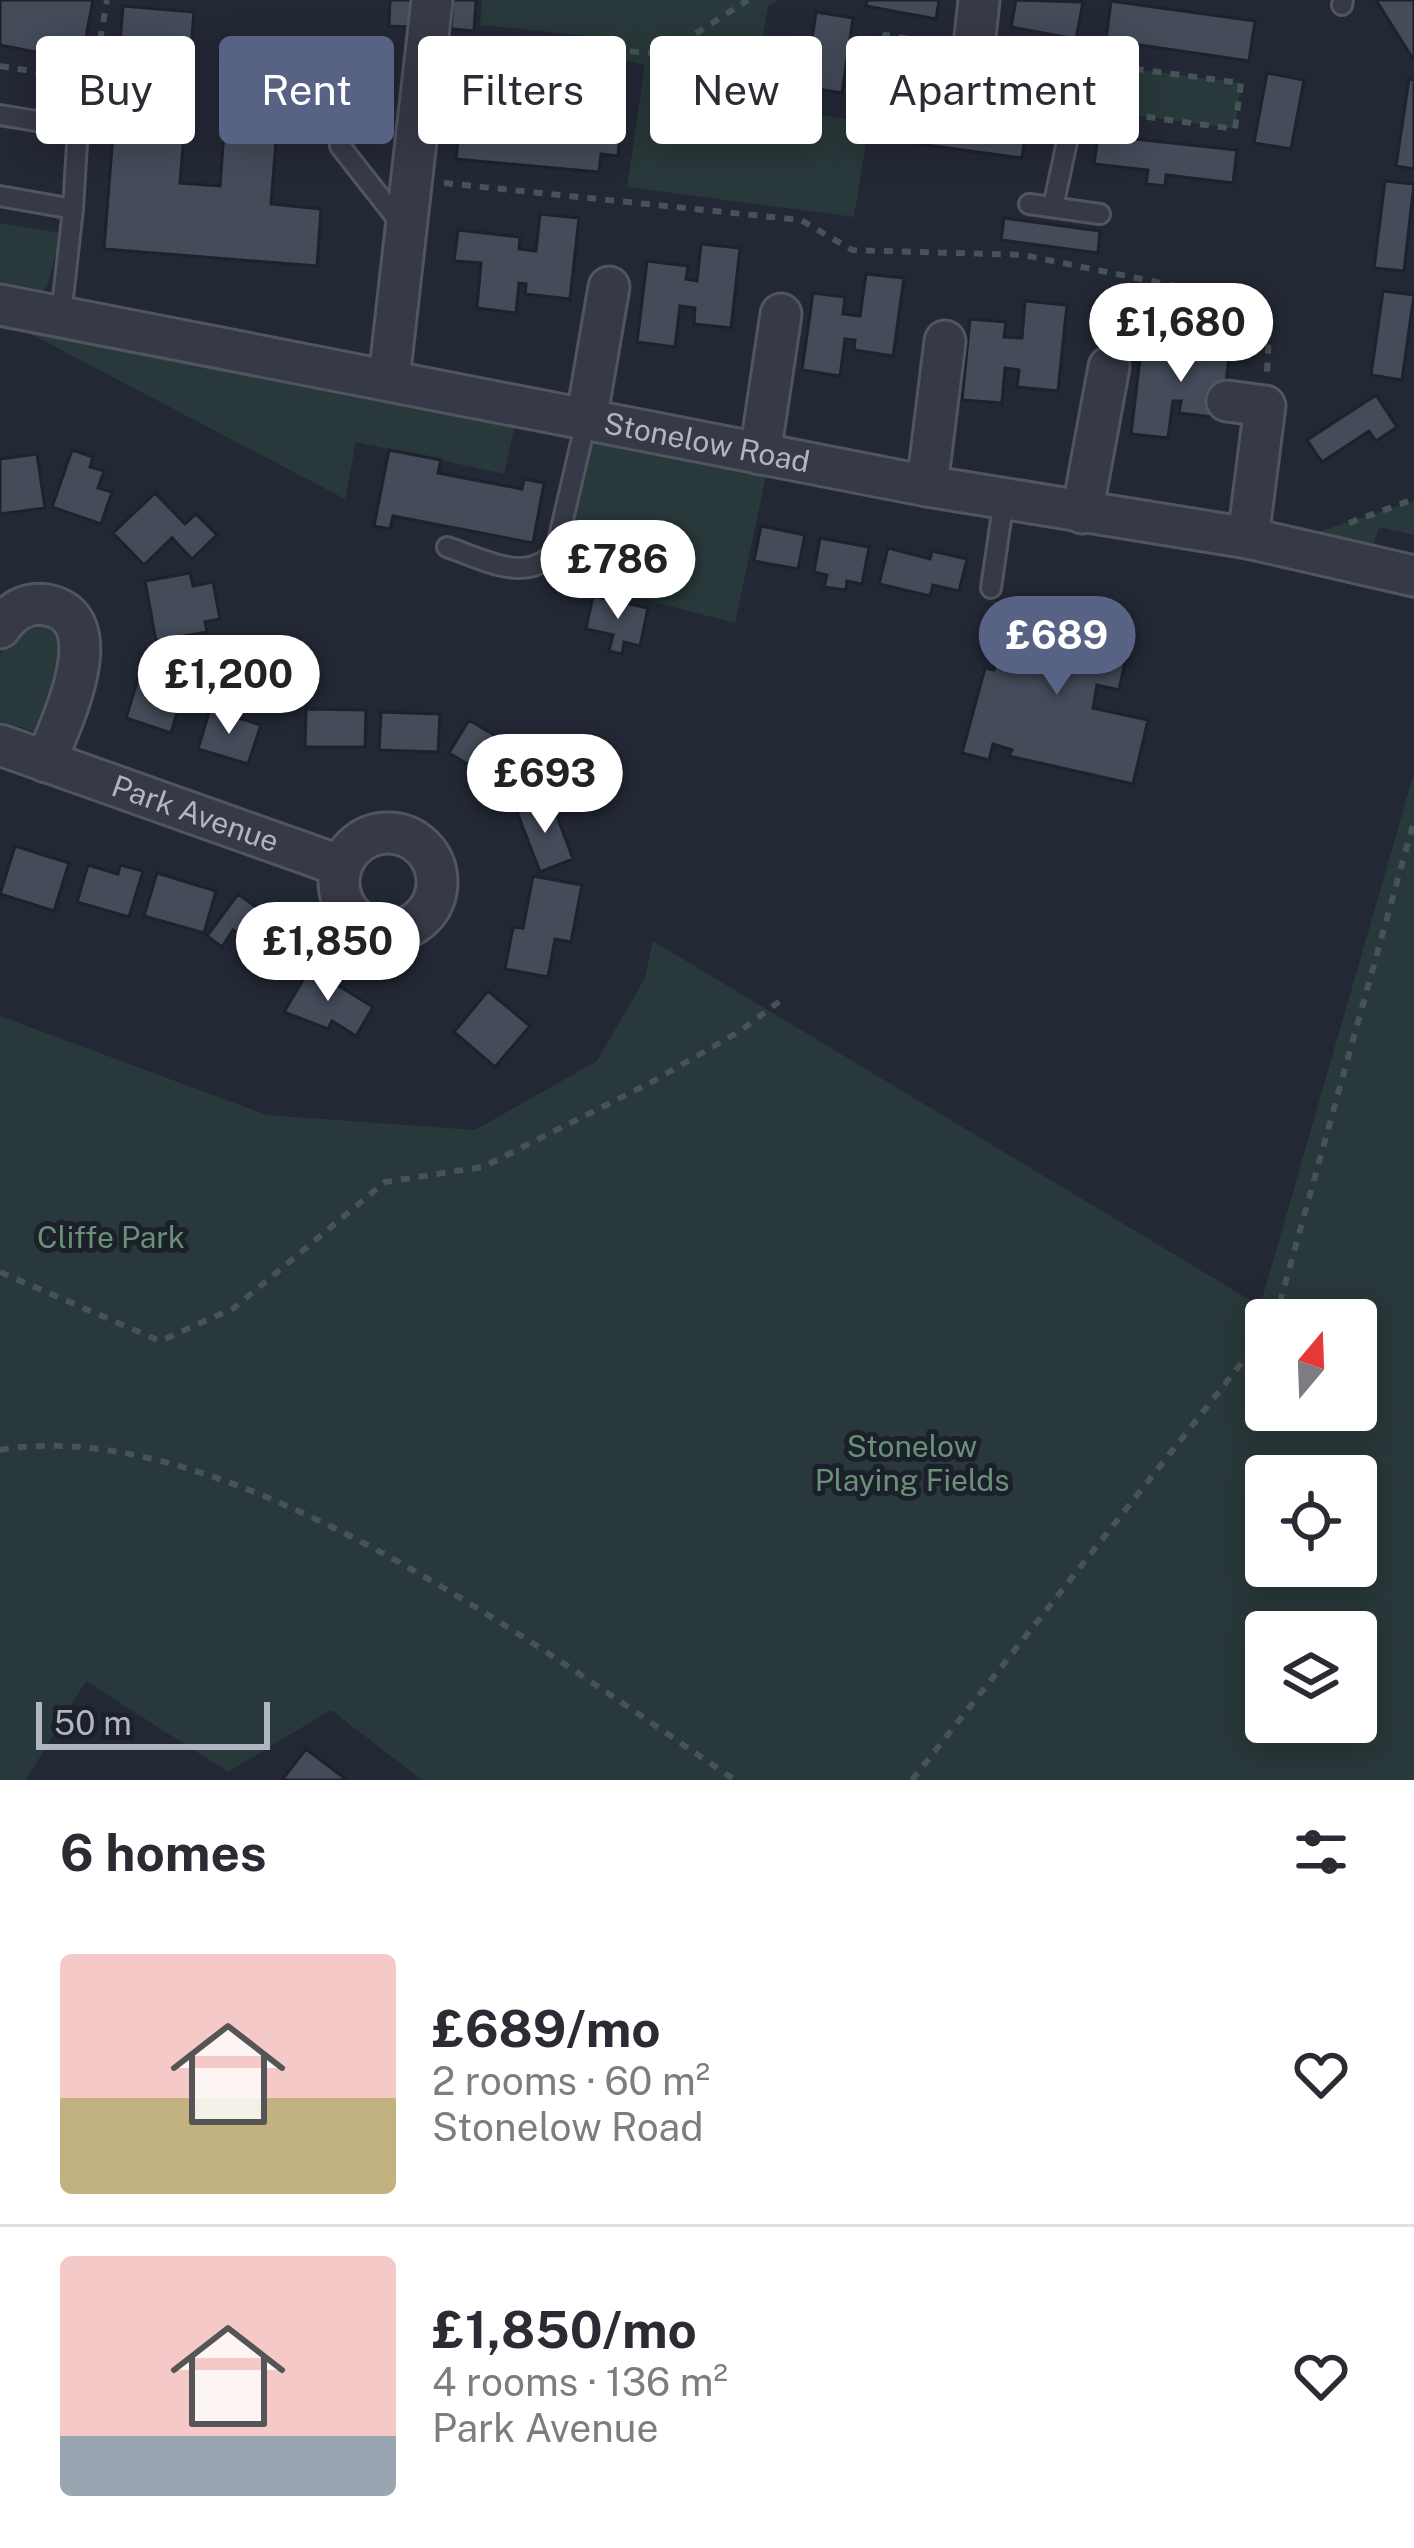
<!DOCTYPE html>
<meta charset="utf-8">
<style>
:root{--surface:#fff;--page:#f2f2f3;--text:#2b2b33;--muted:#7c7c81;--line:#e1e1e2;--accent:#576285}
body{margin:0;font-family:"Public Sans",sans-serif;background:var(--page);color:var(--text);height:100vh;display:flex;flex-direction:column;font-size:45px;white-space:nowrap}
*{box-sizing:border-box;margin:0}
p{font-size:39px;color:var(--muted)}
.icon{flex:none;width:66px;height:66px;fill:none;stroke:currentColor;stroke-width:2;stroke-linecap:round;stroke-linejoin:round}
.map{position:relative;height:1780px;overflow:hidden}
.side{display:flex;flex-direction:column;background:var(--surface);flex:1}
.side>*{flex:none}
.hud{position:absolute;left:36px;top:36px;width:1344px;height:108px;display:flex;gap:24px}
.needle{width:78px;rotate:19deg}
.controls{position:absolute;left:1245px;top:1299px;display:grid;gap:24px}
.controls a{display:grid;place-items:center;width:132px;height:132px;border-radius:12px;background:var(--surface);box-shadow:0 6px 30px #0003;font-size:60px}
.scale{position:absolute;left:36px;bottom:30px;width:234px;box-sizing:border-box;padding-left:12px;border:6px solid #b0b5c2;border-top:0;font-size:33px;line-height:42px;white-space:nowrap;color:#b0b5c2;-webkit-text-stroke:9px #1b202a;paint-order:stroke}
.price{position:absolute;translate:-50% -102px;padding:0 27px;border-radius:42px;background:#fff;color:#222;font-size:39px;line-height:78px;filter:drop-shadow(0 3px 6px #0008)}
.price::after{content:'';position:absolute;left:50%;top:72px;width:36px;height:27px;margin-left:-18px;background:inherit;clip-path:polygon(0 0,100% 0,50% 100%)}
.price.on{background:var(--accent);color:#fff}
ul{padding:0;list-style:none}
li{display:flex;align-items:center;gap:36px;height:300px;padding:0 60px}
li+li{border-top:3px solid var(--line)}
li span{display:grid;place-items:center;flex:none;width:336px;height:240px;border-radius:12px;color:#555}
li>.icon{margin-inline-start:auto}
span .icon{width:144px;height:144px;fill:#fffc;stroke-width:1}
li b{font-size:51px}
h2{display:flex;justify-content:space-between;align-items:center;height:144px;padding:0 60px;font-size:51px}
.pill{padding:0 42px;border-radius:12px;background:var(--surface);box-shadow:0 6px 30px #0003;font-size:42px;line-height:108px}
.pill.on{background:var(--accent);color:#fff}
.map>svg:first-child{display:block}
.green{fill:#29383a;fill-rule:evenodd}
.building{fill:#444b59;stroke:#1d222c;stroke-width:3}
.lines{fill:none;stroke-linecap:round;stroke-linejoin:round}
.lane-casing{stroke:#505560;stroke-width:24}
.street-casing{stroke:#505560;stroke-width:45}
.path{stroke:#465357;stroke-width:6;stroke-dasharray:9 9;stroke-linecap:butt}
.lane{stroke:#363a46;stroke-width:18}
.street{stroke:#363a46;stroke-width:39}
.labels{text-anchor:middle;stroke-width:10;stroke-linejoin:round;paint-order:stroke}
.street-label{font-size:30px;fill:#b0b5c2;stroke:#1b202a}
.park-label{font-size:30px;fill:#6b9078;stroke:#1b202a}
</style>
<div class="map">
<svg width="1414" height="1780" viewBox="0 0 1414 1780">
<rect width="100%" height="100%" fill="#232835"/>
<path class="green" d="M482,0H778L768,6L752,101L869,124L854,217L627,187L645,65L615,58L619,39L480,25Z
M885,35L937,43L929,86L876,77Z
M1112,66L1241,83L1235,129L1105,111Z
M0,223L61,233L47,287L36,296L0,289Z
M21,329L516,422L504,474L356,442L345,499Z
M592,437L766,476L735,623L564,578Z
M1414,501V535L1379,527L1372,549L1308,535Z
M42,615L69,632L42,734L0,721V655L12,628Z
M1414,773V1780H422L331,1710L228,1772L86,1681L26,1780H0V1016L267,1115L475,1130L597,1061L645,978L653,941L1260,1306ZM1266,1320H1356V1410H1266ZM1266,1476H1356V1566H1266ZM1266,1632H1356V1722H1266Z"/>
<path class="building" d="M0,0H93L80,69L44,63L45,54L0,45Z
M390,0H414L413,27L389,26Z
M453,0H476L474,31L451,29Z
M867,0H939L936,19L866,6Z
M1016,0L1083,2L1076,39L1011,27Z
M1376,0H1414V58L1413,59Z
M1111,1L1255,21L1249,61L1106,40Z
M123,6L194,12L180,183L220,186L229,64L282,68L271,204L321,209L317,266L104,249Z
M816,12L853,18L842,93L805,87Z
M503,65L549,70L548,80L583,84L581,111H591L589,131L620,134L618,156L601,154L599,172L456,159L464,71L502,75Z
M1267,73L1304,80L1291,149L1254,143Z
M1409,79L1414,80V169L1396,166Z
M886,108L1026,127L1022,158L882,139Z
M1098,135L1237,150L1233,183L1166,175L1165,186L1146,184L1148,170L1094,164Z
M1385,181L1414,184L1404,271L1374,268Z
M540,214L579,218L570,299L525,294L526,284L519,283L516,313L477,308L481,263L454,261L458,230L520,237L519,249L536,251Z
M1004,218L1100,231L1098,253L1001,240Z
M701,244L740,248L731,328L694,324L695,308L680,306L675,347L637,342L647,261L688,266L686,279L697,281Z
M866,274L904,278L893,356L854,350L855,340L845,339L840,376L802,370L813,293L845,297L843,314L860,316Z
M1383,291L1414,295L1402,380L1371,375Z
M1025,301L1067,305L1058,391L1017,387L1019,370L1005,368L1002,403L962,400L970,319L1006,322L1004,337L1022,338Z
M1193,334L1231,339L1222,418L1179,413L1181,401H1173L1168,438L1131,434L1141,350L1175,354L1174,366L1189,367Z
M1376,395L1397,427L1376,441L1369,431L1322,462L1307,440Z
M72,450L93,457L90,467L104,471L98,488L112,492L101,524L52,507Z
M389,450L441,460L438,473L522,489L524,479L544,483L533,543L393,516L390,529L374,526Z
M37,454L45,508L0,514V459Z
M155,493L185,524L196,514L217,535L192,559L172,538L144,565L113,533Z
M761,526L805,535L798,569L754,561Z
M820,538L869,547L862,584L847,581L846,590L824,587L827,575L814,572Z
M888,548L930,559L932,551L967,559L959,591L933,585L930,596L879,584Z
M190,573L193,586L213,582L220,619L205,622L207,632L156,641L145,581Z
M593,596L648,608L640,646L624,642L622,654L609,651L613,635L586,629Z
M1007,609L1132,630L1119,690L1097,685L1093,708L1148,720L1133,784L1009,756L1012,750L993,744L989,760L962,753L985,668L994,670Z
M145,656L190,670L171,733L126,718Z
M210,709L261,725L248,764L198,749Z
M306,709L366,710L365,747H305Z
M381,712L440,714L438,752L379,750Z
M469,720L519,750L499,783L449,753Z
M551,800L573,859L540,872L517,812Z
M15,846L69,863L54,911L0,894Z
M88,865L118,874L120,865L143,871L129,917L77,902Z
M157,873L216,891L204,933L144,916Z
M533,876L582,885L571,942L555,939L548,977L505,969L513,927L523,928Z
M238,894L281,925L262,951L233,930L222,947L207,936Z
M310,968L373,1007L356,1036L332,1021L328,1029L284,1012Z
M488,991L530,1026L495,1067L454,1032Z
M306,1749L347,1780H282Z"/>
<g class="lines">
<defs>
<path id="lane" d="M1342,5L1343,0
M427,49L593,65L607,73L611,87L604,120
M344,62L340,146L402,225
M0,115L78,128L73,209L0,196
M1029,204L1100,214
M1053,207L1074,109
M61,316L73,209
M447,547C483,559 528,586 556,550L586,421
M991,588L1004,499"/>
<g id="street">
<path d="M979,0L972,65L985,75L1075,89L1074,109"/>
<path id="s1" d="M0,305L927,486L1248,538L1414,576"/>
<path d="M389,379L432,0"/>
<path d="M1227,401L1265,406L1248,538"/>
<path d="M586,421L609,287"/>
<path d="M760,454L781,314"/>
<path d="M927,486L945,341"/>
<path d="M1082,513L1109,367"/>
<path d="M0,628C11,612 26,601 47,605C114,618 60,724 46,762"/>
<path id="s2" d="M0,745L341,866"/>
<circle cx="388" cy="882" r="49"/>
</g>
</defs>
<use href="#lane" class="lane-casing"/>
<use href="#street" class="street-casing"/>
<path class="path" d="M943,44L885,35L876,77L945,89
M612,50L664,54L748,0
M1099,64L1241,83L1235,129L1104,111
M0,66L93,81
M91,93L107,0
M444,183L801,220L852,250L1023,255L1225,296L1269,334L1267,373
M1349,523L1414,499
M0,1272L160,1341L234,1308L385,1182L483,1167L650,1083L740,1031L780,1001
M1275,1320L1414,821
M0,1450C228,1411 552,1657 735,1780
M912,1780L1266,1332"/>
<use href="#lane" class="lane"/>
<use href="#street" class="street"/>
</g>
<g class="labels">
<g class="street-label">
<text dy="10" stroke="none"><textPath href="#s1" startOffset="720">Stonelow Road</textPath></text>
<text dy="10" stroke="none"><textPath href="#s2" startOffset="207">Park Avenue</textPath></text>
</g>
<g class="park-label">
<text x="111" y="1248">Cliffe Park</text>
<text x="912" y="1457">Stonelow<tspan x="912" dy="34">Playing Fields</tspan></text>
</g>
</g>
</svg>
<div class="controls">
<a><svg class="needle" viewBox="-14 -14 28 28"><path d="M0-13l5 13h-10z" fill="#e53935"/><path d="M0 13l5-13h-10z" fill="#7c7c81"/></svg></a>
<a><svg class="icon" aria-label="locate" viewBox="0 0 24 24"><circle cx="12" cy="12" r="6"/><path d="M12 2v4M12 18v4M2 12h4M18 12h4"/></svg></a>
<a><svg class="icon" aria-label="layers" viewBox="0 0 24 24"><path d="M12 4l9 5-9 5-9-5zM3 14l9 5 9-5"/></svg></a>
</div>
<div class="scale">50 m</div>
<b class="price" style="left:1181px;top:385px">£1,680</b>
<b class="price" style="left:618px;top:622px">£786</b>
<b class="price on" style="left:1057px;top:698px">£689</b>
<b class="price" style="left:229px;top:737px">£1,200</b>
<b class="price" style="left:545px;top:836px">£693</b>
<b class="price" style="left:328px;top:1004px">£1,850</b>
<div class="hud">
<a class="pill">Buy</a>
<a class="pill on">Rent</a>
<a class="pill">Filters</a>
<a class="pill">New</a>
<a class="pill">Apartment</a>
</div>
</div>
<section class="side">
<h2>6 homes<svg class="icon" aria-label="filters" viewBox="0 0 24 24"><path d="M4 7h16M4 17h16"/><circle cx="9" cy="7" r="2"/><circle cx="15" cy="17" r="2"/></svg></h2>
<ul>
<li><span style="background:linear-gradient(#f6c9c9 60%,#c2b280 0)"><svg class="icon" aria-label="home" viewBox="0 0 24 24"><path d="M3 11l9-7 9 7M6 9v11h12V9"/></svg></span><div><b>£689/mo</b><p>2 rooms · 60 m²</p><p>Stonelow Road</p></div><svg class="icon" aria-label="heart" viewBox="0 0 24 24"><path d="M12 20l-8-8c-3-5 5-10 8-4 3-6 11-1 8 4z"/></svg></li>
<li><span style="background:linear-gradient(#f6c9c9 75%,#9aa5b1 0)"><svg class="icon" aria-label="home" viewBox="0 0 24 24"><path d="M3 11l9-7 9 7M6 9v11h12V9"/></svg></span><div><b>£1,850/mo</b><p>4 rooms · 136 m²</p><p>Park Avenue</p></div><svg class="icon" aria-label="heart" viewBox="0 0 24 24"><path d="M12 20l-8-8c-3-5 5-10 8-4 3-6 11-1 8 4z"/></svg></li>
</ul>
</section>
